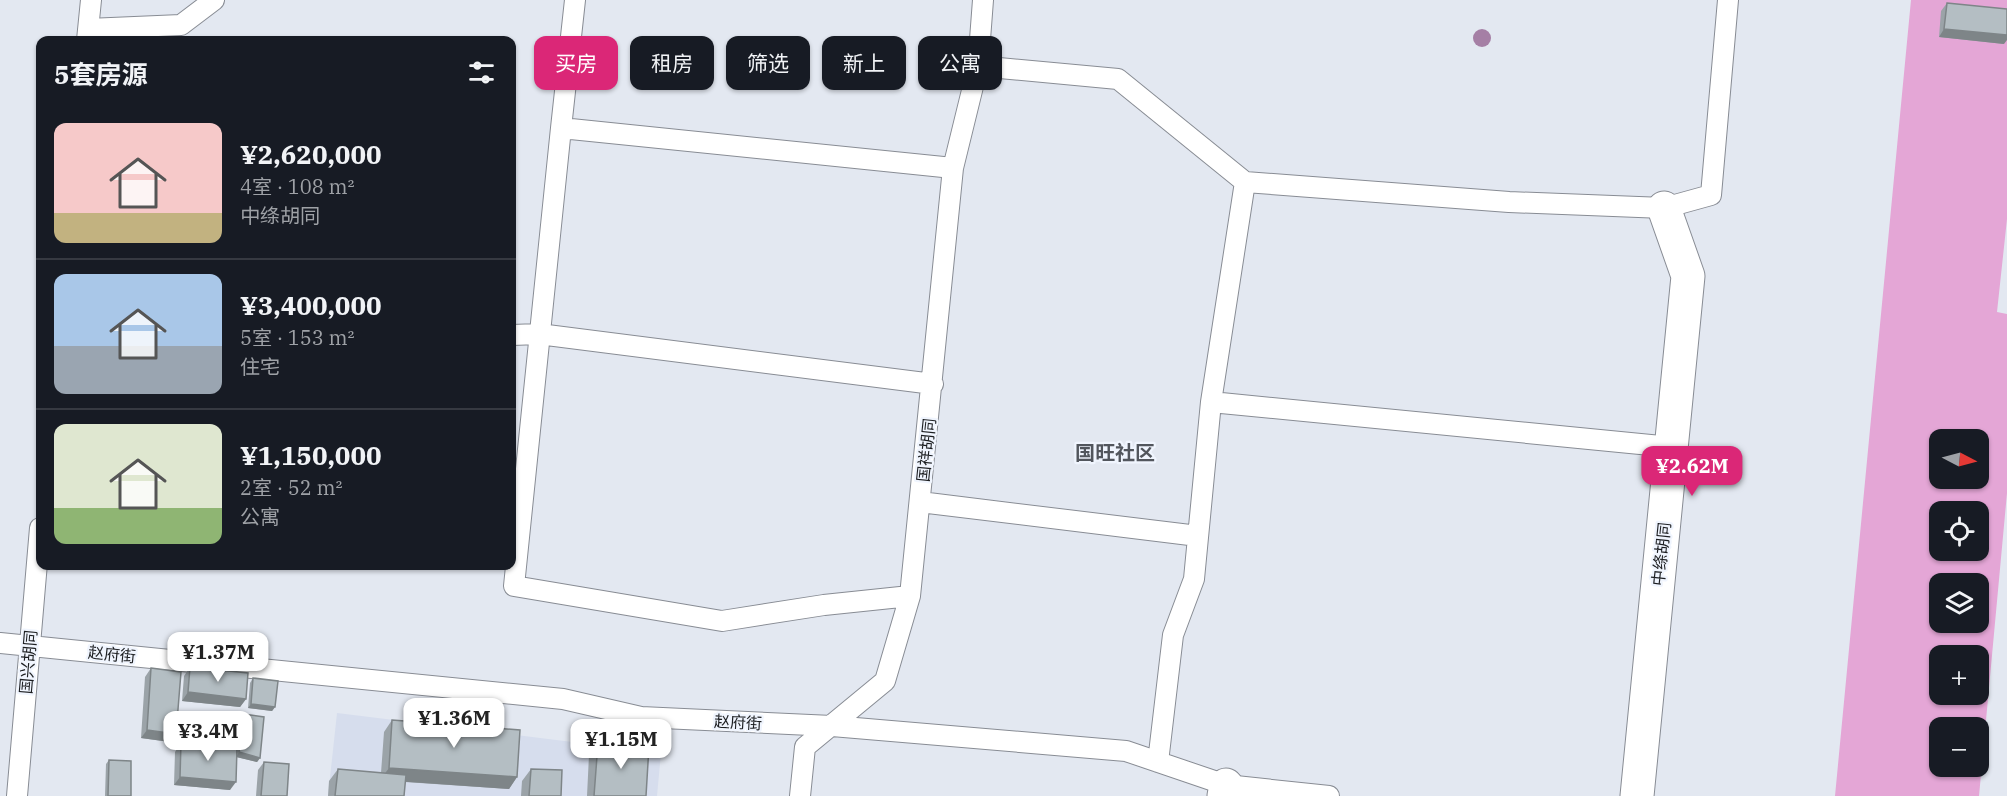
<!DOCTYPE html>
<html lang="zh">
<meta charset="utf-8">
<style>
:root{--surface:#171b24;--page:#242831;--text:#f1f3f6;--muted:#9ea1a6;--line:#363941;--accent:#db2777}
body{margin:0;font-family:"IBM Plex Serif","Noto Sans SC",serif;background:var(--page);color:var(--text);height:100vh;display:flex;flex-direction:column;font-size:22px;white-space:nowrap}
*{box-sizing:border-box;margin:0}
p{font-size:20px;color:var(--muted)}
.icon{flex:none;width:33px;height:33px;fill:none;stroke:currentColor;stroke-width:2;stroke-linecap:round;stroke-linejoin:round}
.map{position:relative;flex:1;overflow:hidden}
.details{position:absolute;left:36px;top:36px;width:480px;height:534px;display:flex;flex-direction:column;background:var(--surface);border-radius:12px;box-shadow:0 2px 4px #0004}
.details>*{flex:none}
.guide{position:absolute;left:534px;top:36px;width:570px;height:54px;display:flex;gap:12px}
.needle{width:39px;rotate:96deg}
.tools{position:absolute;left:1929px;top:429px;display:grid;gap:12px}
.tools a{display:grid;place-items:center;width:60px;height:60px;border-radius:12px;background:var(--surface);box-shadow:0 2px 4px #0004;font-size:30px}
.price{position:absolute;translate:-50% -51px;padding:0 14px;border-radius:12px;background:#fff;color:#222;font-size:20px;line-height:39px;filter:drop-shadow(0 2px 3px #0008)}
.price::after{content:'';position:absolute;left:50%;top:36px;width:18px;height:14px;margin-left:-9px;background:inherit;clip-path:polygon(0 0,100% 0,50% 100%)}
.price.current{background:var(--accent);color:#fff}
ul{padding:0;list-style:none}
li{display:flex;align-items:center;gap:18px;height:150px;padding:0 18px}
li+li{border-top:2px solid var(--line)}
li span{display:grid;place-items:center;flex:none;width:168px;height:120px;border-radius:12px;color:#555}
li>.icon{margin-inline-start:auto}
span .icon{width:72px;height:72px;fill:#fffc;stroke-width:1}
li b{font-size:26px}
h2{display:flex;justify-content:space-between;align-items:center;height:72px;padding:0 18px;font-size:26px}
.pill{padding:0 21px;border-radius:12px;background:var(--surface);box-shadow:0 2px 4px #0004;font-size:21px;line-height:54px}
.pill.current{background:var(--accent);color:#fff}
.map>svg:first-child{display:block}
.built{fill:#d6dded}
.green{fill:#e4a6d6;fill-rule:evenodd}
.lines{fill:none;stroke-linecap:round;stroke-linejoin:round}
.lane-casing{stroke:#888c94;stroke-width:22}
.street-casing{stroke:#888c94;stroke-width:35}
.lane{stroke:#fff;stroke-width:20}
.street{stroke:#fff;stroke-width:33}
.tree{fill:#a57fa5}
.wall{fill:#9ba3a8}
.shaded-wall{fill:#7e8588}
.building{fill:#b4bec3;stroke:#7e8588;stroke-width:1.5}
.labels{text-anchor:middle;stroke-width:4.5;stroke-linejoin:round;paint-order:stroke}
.street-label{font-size:16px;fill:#1c1e21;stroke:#f0f5fe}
.quarter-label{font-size:20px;font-weight:bold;fill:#52565d;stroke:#f0f5fe}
</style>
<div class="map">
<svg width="2007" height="796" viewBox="0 0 2007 796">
<rect width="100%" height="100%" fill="#e3e8f1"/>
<path class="built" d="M337,713L661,753L657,796H328Z"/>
<path class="green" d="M1911,0H2007V219L1997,312L2007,314V493L1979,796H1835ZM1940,440H1978V478H1940ZM1940,512H1978V550H1940ZM1940,584H1978V622H1940ZM1940,656H1978V694H1940ZM1940,728H1978V766H1940Z"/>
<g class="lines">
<defs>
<path id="lane" d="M575,0L561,128L953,168
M88,29L181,25L214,0
M87,40L91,0
M978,66L1118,79L1245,182L1509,202L1664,208L1711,195L1728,0
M561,128L514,586L722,621L824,605L910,596
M512,335L539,334L933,384
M1211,402L1671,447
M920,502L1198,536
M0,643L563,699L641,717L832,726L1126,751L1226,785L1329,796
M1158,762L1173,635L1194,579L1211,402L1245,182
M17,796L40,528
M800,796L805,747L885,681L910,596L953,168L978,66L983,0"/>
<path id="street" d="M1224,796L1226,785
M1637,796L1688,276L1664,208"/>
</defs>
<use href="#lane" class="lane-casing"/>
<use href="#street" class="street-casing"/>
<use href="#lane" class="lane"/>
<use href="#street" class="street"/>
</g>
<circle class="tree" cx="1482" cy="38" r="9"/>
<path class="wall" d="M1947,3L2004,44L1939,37L1941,11Z
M190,667L246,699L240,707L182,701L184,676Z
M151,668L176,734L170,742L141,738L145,677Z
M253,678L275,707L272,711L248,708L250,683Z
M243,714L260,758L257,762L237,757L230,790L174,785L175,752L181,743L237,749L240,718Z
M392,720L517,777L509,789L405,782L404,796H328L329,781L338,769L381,773L384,732Z
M598,743L646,796H587L589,755Z
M109,760L131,796H105L106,764Z
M264,762L287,796H256L258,770Z
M531,769L561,796H521L522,781Z"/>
<path class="shaded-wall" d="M1944,29L2007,35V40L2004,44L1939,37Z
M188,692L246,699L240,707L182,701Z
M251,704L275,707L272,711L248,708Z
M147,730L176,734L170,742L141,738Z
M239,752L260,758L257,762L236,757Z
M389,768L517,777L509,789L380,780Z
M180,777L236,782L230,790L174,785Z"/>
<path class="building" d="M1947,3L2007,9V35L1944,29Z
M190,667L248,673L246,699L188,692Z
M151,668L181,672L176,734L147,730Z
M253,678L278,681L275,707L251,704Z
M243,714L264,717L260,758L239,752Z
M392,720L520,730L517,777L389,768Z
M181,743L237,748L236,782L180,777Z
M598,743L649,746L646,796H594Z
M109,760L131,761V796H108Z
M264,762L289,764L287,796H261Z
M338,769L406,775L404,796H335Z
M531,769L562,770L561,796H529Z"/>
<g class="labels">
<g class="street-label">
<text transform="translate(926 450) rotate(-84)" y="6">国祥胡同</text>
<text transform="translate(1661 554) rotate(-84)" y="6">中绦胡同</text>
<text transform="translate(112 654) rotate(6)" y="6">赵府街</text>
<text transform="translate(28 662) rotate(-85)" y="6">国兴胡同</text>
<text transform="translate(738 722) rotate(3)" y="6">赵府街</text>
</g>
<g class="quarter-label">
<text x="1115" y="460">国旺社区</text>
</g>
</g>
</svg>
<div class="tools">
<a><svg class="needle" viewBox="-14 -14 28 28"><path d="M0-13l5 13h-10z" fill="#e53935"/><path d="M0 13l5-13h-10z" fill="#9ea1a6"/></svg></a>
<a><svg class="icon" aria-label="locate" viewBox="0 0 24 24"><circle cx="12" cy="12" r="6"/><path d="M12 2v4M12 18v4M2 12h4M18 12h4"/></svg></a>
<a><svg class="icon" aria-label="layers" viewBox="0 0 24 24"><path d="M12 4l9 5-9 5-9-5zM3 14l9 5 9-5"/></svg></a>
<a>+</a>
<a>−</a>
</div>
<b class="price current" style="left:1692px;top:497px">¥2.62M</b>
<b class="price" style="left:218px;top:683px">¥1.37M</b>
<b class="price" style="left:454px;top:749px">¥1.36M</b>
<b class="price" style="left:208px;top:762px">¥3.4M</b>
<b class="price" style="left:621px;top:770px">¥1.15M</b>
<div class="guide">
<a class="pill current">买房</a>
<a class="pill">租房</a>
<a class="pill">筛选</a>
<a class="pill">新上</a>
<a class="pill">公寓</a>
</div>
<section class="details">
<h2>5套房源<svg class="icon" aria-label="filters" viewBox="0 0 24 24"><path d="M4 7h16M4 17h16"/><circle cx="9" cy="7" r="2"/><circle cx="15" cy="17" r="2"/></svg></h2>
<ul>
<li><span style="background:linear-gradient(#f6c9c9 75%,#c2b280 0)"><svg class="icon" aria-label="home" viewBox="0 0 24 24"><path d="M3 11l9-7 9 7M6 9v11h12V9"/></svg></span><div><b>¥2,620,000</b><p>4室 · 108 m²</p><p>中绦胡同</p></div></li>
<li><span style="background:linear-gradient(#a9c7e8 60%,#9aa5b1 0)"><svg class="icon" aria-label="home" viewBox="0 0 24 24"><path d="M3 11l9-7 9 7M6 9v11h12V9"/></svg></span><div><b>¥3,400,000</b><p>5室 · 153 m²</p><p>住宅</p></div></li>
<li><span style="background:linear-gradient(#dfe7d0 70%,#8fb573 0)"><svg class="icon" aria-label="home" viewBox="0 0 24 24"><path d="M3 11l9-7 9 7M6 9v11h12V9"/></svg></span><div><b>¥1,150,000</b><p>2室 · 52 m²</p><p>公寓</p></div></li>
</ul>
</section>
</div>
